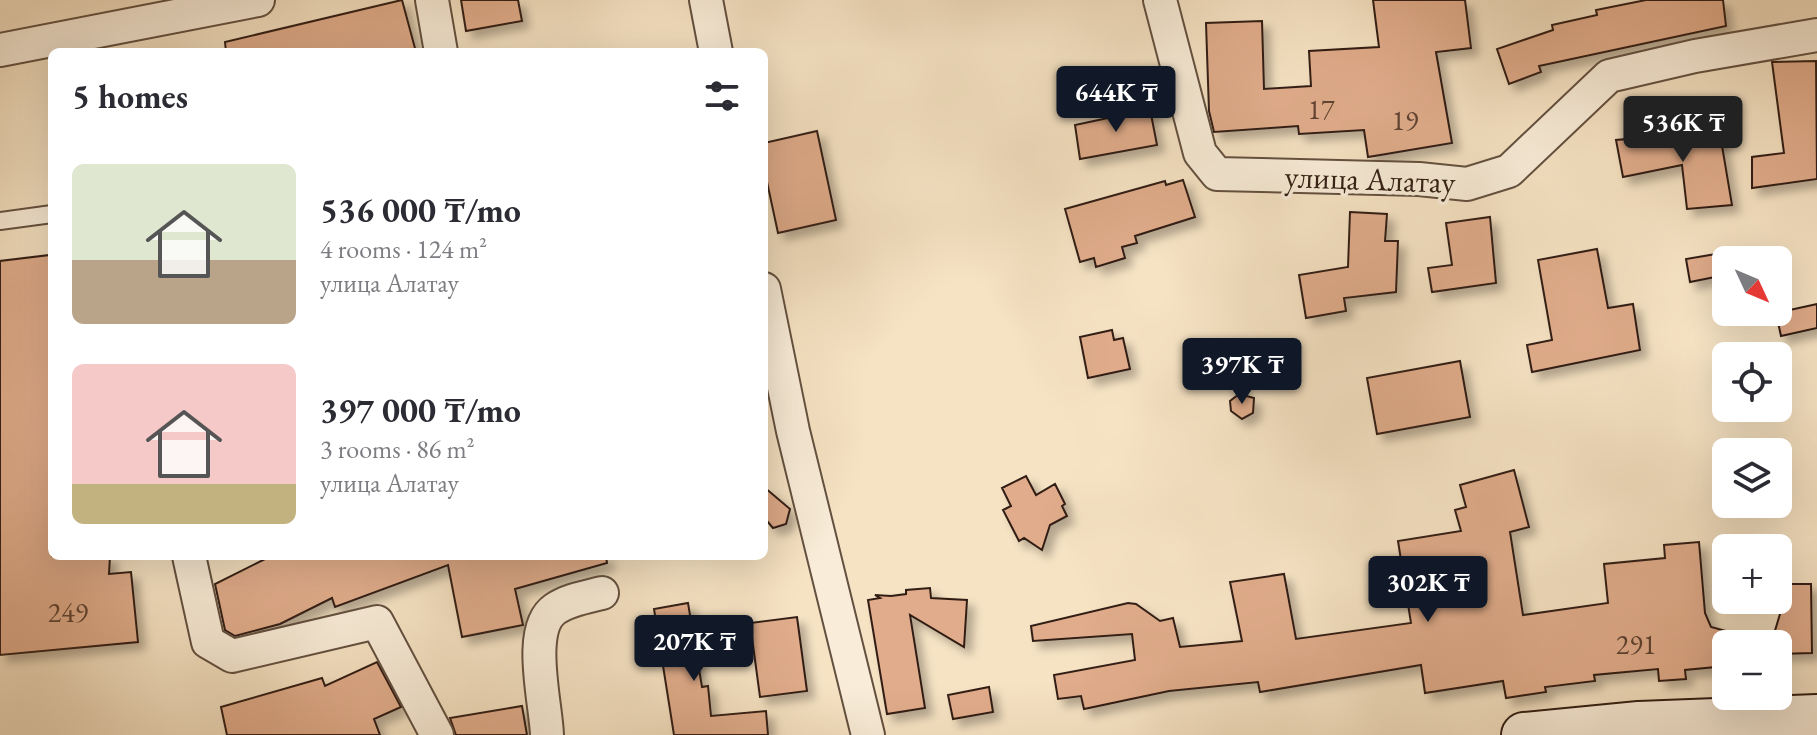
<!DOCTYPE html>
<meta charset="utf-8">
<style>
:root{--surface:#fff;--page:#f2f2f3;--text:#2b2b33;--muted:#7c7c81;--accent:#111827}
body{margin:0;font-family:"EB Garamond",serif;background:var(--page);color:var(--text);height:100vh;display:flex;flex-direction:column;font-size:30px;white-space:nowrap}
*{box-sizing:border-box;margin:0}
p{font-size:26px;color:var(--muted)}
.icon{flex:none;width:44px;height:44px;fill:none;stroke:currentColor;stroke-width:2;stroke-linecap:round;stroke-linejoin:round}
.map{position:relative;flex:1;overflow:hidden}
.details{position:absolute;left:48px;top:48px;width:720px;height:512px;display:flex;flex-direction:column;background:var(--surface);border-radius:12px;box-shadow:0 8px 32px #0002}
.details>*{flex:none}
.needle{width:52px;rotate:134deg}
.fabs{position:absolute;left:1712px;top:246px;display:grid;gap:16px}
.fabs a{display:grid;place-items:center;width:80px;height:80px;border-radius:12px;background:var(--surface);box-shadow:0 8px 32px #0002;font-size:40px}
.price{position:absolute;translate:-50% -68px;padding:0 18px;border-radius:8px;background:var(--accent);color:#fff;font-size:26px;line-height:52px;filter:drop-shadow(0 2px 4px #0008)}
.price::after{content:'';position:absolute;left:50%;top:48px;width:24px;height:18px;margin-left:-12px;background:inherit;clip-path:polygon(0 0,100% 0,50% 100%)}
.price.selected{background:#222;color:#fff}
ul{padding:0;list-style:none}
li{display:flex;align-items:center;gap:24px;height:200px;padding:0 24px}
li span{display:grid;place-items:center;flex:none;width:224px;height:160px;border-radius:12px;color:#555}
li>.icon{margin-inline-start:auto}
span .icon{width:96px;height:96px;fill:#fffc;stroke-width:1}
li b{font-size:34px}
h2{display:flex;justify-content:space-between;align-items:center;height:96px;padding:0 24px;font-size:34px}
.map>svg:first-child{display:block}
.building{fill:#e0ac8b;stroke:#321f14;stroke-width:2;filter:url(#shadow)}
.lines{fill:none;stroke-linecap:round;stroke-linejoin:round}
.lane-casing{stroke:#635040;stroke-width:20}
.street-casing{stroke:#635040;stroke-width:36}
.secondary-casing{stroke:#321f14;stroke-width:48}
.lane{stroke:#f9edd9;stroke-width:16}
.street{stroke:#f9edd9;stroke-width:32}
.secondary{stroke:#f9edd9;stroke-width:44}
.labels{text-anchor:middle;stroke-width:7;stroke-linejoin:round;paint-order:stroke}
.number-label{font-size:28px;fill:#5e4232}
.street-label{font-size:32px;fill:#321f14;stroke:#f9edd9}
</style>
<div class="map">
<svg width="1817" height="735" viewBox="0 0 1817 735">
<defs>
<filter id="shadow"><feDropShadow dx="7" dy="7" stdDeviation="4" flood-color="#0004"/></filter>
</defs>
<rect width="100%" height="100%" fill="#f6e3c4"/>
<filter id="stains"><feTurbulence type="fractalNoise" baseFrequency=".0025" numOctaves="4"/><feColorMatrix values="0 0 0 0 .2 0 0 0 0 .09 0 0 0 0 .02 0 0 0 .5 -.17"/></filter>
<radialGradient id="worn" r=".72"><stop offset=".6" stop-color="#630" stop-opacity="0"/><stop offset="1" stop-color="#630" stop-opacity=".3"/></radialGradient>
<path class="building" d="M402,0L416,52H226L225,42Z
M461,0H518L522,21L466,31Z
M1373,0H1465L1471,48L1436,52L1452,143L1368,157L1364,130L1299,134L1298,126L1214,132L1209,111L1206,23L1262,21L1264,89L1311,86L1309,51L1379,47Z
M1646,0H1723L1726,26L1539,66L1541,72L1509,84L1497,49L1553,30L1552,25L1597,15L1596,10Z
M1816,61L1817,179L1752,188V157L1784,153L1772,62Z
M1150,109L1157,145L1080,159L1075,125Z
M1719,128L1732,205L1687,209L1682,165L1623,177L1616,140L1650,137L1681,148L1679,131Z
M817,131L836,220L778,233L764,168V143Z
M1183,180L1195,217L1135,236L1137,243L1122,247L1125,258L1096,267L1094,258L1080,262L1065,209L1165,181L1166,185Z
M1350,212L1387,214L1385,241H1398L1396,292L1344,298L1346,311L1306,318L1299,275L1348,267Z
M1490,217L1496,283L1432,292L1428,268L1452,265L1446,223Z
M1597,249L1608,308L1633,304L1640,350L1532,372L1527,345L1552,340L1538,260Z
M1722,253L1725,275L1690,282L1686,259Z
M50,255L52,556H110L109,574L131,572L138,642L0,655V261Z
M1817,304V328L1781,336L1776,313Z
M1112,330L1114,340L1123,338L1130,369L1088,378L1080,337Z
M1460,361L1470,417L1377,434L1367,378Z
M1239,394L1254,398L1253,413L1242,419L1231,411L1230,401Z
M1514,470L1529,527L1510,532L1523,615L1608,603L1604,564L1665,558L1664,545L1699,542L1705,613L1711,627L1726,631V666L1685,670L1686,679L1659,681L1658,669L1594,675L1595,681L1545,687L1546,692L1506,698L1503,681L1425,693L1421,665L1260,692L1258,682L1169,691L1084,709L1081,696L1058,699L1054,675L1135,660L1132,634L1033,641L1031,626L1128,603L1136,604L1160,621L1173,618L1180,647L1242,641L1230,582L1284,574L1296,639L1411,623L1398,541L1461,531L1455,510L1466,507L1460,485Z
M1026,476L1036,495L1055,484L1065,504L1062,506L1067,516L1050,525L1042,550L1024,538L1019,541L1003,510L1011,506L1002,488Z
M764,487L790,509L786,524L773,528L767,521Z
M271,556H606L607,563L515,589L523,625L462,637L448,565L335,607L332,598L280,624L235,636L225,630L215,584Z
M1789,584H1811L1812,653L1778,654V644H1771Z
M930,588L931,598L967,600L964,647L910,615L925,708L887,714L868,600L880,598L875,595L891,596L906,594V590Z
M688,603L702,687L708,686L711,716L766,711L768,735H674L654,609Z
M797,617L807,691L760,697L750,623Z
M377,662L401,707L374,719L380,735H227L221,707L322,678L325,686Z
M989,687L993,712L953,719L948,695Z
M522,706L527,735H456L450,718Z"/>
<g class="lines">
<defs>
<path id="lane" d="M0,221L52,214"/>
<path id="street" d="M432,0L441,52
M706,0L716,52
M1160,0L1200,153L1217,174L1419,179L1467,184L1509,171L1609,76L1695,56L1817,35
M0,50L258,0
M764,289L793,431L868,735
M189,556L208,642L232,656L377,622L437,735
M547,735C546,703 526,629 555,609C568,600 586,597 602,593"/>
<path id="secondary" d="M1524,735L1639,724L1817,717"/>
</defs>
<use href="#lane" class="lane-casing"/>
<use href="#street" class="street-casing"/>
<use href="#secondary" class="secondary-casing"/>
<use href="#lane" class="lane"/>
<use href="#street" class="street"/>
<use href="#secondary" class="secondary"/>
</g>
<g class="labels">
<g class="number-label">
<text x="1321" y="119">17</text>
<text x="1405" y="130">19</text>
<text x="68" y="622">249</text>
<text x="1636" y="654">291</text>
</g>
<g class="street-label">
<text transform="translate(1370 179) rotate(2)" y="11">улица Алатау</text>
</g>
</g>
<rect width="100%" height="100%" filter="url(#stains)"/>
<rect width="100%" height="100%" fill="url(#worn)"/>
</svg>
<div class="fabs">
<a><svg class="needle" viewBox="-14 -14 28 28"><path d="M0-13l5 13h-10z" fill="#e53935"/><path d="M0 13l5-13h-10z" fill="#7c7c81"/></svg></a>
<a><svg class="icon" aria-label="locate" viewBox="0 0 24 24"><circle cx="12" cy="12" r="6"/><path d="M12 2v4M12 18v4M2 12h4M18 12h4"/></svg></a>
<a><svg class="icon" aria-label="layers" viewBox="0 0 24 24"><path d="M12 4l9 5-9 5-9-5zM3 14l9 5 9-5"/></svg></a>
<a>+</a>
<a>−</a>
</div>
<b class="price" style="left:1116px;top:134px">644K ₸</b>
<b class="price selected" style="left:1683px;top:164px">536K ₸</b>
<b class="price" style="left:1242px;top:406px">397K ₸</b>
<b class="price" style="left:1428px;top:624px">302K ₸</b>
<b class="price" style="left:694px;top:683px">207K ₸</b>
<section class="details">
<h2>5 homes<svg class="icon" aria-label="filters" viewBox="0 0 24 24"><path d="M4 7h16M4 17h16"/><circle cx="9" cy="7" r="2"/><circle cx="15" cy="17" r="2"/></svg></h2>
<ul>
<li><span style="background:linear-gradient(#dfe7d0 60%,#b9a48a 0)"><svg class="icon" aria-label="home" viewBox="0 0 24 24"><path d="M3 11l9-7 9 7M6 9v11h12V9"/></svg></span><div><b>536 000 ₸/mo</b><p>4 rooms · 124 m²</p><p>улица Алатау</p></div></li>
<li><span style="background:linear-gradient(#f6c9c9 75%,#c2b280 0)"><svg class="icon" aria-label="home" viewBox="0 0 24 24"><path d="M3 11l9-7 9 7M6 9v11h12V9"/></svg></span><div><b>397 000 ₸/mo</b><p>3 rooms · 86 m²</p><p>улица Алатау</p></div></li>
</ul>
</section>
</div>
